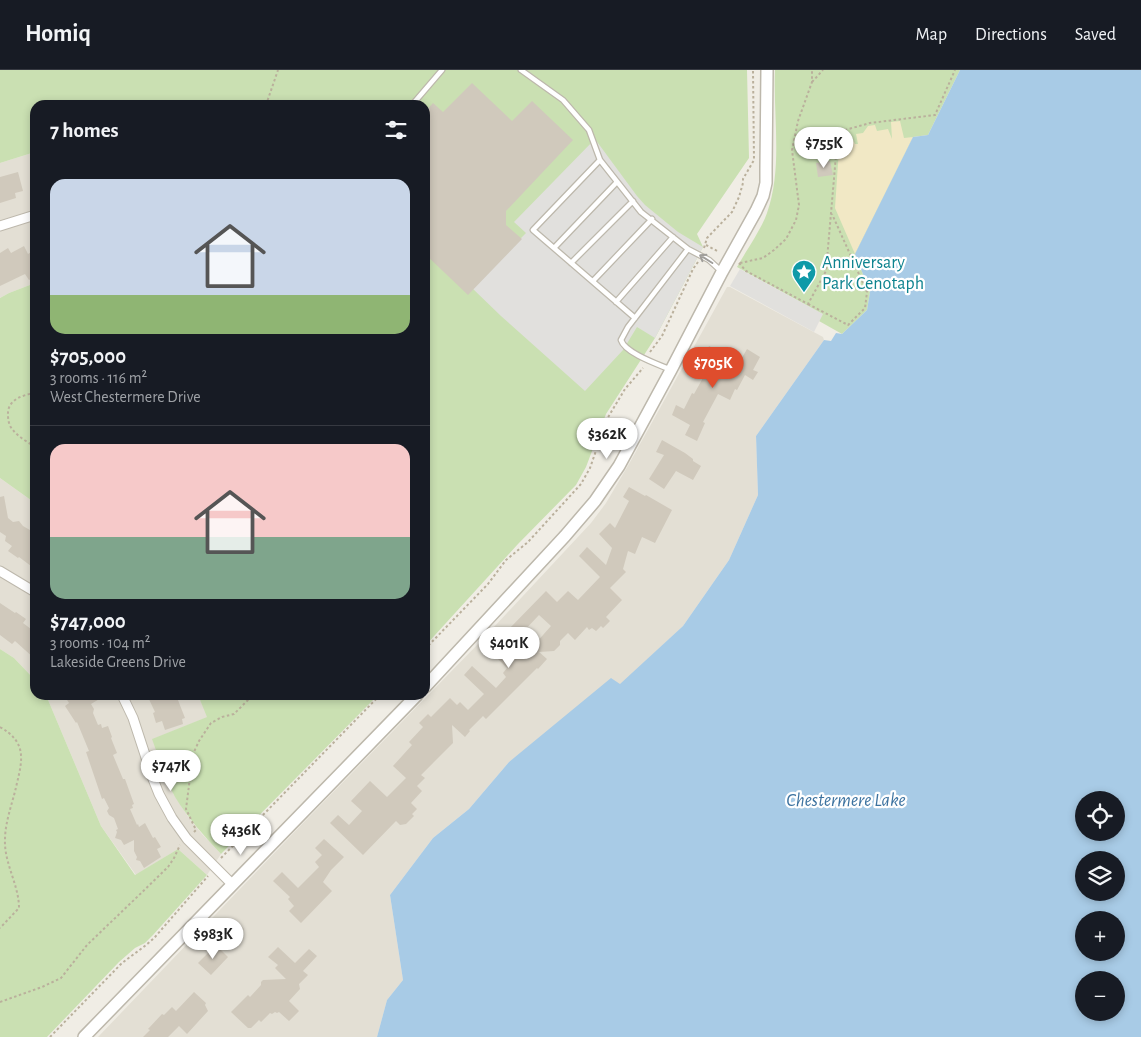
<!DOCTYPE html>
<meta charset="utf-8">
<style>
:root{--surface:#171b24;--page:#242831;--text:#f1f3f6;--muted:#9ea1a6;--line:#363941;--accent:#df4d2d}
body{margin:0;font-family:"Alegreya Sans",sans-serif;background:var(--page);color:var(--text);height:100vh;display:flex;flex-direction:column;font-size:19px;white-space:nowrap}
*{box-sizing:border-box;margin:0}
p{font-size:16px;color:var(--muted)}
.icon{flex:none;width:28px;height:28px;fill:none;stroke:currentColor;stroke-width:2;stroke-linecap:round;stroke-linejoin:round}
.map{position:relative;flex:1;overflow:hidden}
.sheet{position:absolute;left:30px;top:30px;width:400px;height:600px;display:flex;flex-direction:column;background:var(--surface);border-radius:15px;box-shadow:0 2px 8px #0003}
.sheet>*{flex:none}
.controls{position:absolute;left:1075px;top:721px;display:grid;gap:10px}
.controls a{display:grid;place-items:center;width:50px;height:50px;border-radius:50%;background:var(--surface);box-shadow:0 2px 8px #0003;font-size:25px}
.price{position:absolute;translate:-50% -42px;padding:0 11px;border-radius:18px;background:#fff;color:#222;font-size:16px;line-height:32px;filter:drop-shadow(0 1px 2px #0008)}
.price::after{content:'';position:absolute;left:50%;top:30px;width:15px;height:11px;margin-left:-8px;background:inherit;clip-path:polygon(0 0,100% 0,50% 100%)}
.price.on{background:var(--accent);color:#fff}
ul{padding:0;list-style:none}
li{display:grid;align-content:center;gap:10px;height:265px;padding:0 20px}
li+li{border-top:1px solid var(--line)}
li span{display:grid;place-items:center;height:155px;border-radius:15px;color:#555}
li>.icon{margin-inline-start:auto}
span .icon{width:90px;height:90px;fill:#fffc;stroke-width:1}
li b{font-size:21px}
h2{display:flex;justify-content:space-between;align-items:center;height:60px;padding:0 20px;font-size:21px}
header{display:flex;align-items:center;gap:30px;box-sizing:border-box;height:70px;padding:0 25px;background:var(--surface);border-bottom:1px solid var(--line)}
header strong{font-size:24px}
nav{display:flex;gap:28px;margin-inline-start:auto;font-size:18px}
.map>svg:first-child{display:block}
.residential{fill:#e3dfd4}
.green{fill:#cae0b2}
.sand{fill:#f1e8c5}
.parking{fill:#e1e0dd}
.water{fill:#a8cbe6;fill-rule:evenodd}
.building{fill:#d0c9bc;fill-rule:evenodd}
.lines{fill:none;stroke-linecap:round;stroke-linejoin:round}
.service-casing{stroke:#bdb8ac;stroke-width:7}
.minor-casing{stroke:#bdb8ac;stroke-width:11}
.tertiary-casing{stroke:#bdb8ac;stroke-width:14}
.path{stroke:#bab09c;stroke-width:2;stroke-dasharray:2.5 2.5;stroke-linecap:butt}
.service{stroke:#fff;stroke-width:4.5}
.minor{stroke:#fff;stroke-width:9}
.tertiary{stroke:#fff;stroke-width:11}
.oneway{stroke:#a09e9a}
.labels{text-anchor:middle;stroke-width:4.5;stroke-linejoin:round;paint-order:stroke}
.culture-label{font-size:18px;fill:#0d838f;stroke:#fff;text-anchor:start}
.water-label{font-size:19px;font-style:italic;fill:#3d73a0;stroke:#fff}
</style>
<header>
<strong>Homiq</strong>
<nav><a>Map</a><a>Directions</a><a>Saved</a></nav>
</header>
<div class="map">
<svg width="1141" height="967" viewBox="0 0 1141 967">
<rect width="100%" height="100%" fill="#f0ede5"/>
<path class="residential" d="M35,82V213L9,223L0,228V93Z
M727,217H730L823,267L824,270L756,366L758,425L729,490L683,556L620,615L509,692L469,739L433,768L390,825L403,910L387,930L377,967H98L307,749L479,573L591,453L606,433L629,394Z
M0,408L35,433V610L14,588L0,579Z
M46,625H198L208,647L153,669L174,725L189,748L202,764L221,784L207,805L178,779L136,805L101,756Z"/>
<path class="green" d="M0,0H747L749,88L697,164L703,177L655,268L606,344L586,397L576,415L518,474L425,576V35H35V82L0,93Z
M775,0H960L928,65L913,67L855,184L870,222L867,240L842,264L819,251L822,244L737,197C746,181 761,160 767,143C783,98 773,47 775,0Z
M35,213V433L0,408V228L9,223Z
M0,579L14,588L35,610V625H46L101,756L135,805L178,779L207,805L153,865L145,873L135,878L119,892L47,967H0Z
M198,625H378L221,784C204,766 188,748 175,727C165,709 159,688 152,669L207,647Z"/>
<path class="sand" d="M900,51L904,68L913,67L855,184L835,138L839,79L845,77V71L853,70L855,74H858L856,64L863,63L868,56L875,55L877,61L888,59L892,69L891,52Z"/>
<path class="parking" d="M595,69L637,126L645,135L678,162L703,177L655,268L637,257L623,280L585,321L501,246L472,218L526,163L514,152Z
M740,199L823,244L814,262L730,216Z"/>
<path class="water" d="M960,0H1141V967H377L387,930L403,910L390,825L433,768L469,739L509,692L611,608L620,614L683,556L729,490L758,425L756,366L824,270L831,271L836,263L842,264L867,240L870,222L855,184L913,67L928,65ZM1084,730H1116V762H1084ZM1084,790H1116V822H1084ZM1084,850H1116V882H1084ZM1084,910H1116V942H1084Z"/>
<path class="building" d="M472,13L512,51L532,31L573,70L506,141V155L522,169L468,225L425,184V42L433,33L443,42Z
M830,91L833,105L818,107L816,93Z
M18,102L23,121L15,123L16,128L0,133V107Z
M24,176L28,184L35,180V207L29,210L25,204L0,216V183L8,178L11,183Z
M709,276L721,282L713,297L731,307L747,279L760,287L753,300L758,302L753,310L745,305L737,320L735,319L730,330L718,324L703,352L705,353L697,371L685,365L690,355L672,345L676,335L684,339L692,323L694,324L704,306L698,304L706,291L703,289V288Z
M662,370L685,383L693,389V391L701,396L693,410L676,401L664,419L649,409L664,385L656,382Z
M629,417L645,426L646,425L672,440L655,473L642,467L635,484L628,481L623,499L626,502L610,518L622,530L606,547L610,551L603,558L601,556L596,561L592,558L589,560L587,557L575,570L568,563L560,571V575L554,581L539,582L547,589L538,599L537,598L486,649L483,646L469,660L470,661L465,667L452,655L453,673L421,705L425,708L417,716L422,721L411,733L417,739L412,744L414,746L406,754L400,755L396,751L363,785L330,753L338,745L349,755L362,741L351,731L370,711L387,727L406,708L393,696L412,675L409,672L423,657L419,653L428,644L431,647L450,628L457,635L460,632L468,640L484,624L464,605L472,596L496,618L506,607L503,603L507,598L491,582L507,565L505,563L546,521L557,532L568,521L578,530L600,507L579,486L587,477L606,495L612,478L599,464L610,453L615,458L629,431L623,427ZM539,545L551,556L535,574L523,562Z
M4,426L8,448L13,452L19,451L23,456L35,463V491L31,496L19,487L18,488L8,481L12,476L5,471L6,466L0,462V427Z
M0,533L15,543L16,542L26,549L23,553L35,562V589L15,571L12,574L0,565Z
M64,625H106L91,634L94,639L93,643L98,655L101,654L102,658L108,656L112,667L111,668L117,683L113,685L123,709H125L134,734L132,735L133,738L130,739L137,755L138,754L139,757L145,753L153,768L155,767L161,777L157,779L161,787L144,798L140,791L136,790L137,787L134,781V770L124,775L121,770L115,768L117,762L116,760L118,759L114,748L109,745L107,741L109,738L104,728L102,729L86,682L89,681L77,652L76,653L65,636L69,633Z
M147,625H176L185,648L182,649L183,654L165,660L162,651L156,653L153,643L155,642Z
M324,769L344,787L331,800L323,812L332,821L301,853L289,841L294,836L288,829L290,827L273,811L282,802L298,818L319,797L315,792L322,785L315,778Z
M236,851L244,859L236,868L227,860Z
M216,875L228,887L211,905L198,893Z
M278,877L295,893L309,879L317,886L303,901L308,905L299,914L300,919L289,931L299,941L289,951L279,942L277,943L275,942L272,944L270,943L261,952L259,950L251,958H248L231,942L248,925L250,927L261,915V912L263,910L286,909L275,898L278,895L268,887Z
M194,922L206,933L205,935L208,941L187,964L179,956L168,967H143L150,960L148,959L162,944L164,945L172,937L176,941Z"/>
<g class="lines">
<defs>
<path id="service" d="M521,0L563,30L589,60L600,90
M412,35L442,0
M554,178L617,112
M571,193L633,131
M593,211L652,149
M616,232L673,167
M635,248L533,160L600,90L641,142L688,179L709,190L721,201
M669,299C657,294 625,283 621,270L628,257L688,179"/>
<path id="minor" d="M0,156L35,145
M0,501L35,522
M122,625L133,648L153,709L159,724L172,748L187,769L232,814"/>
<path id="tertiary" d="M425,617L565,466L595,431L619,396L671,300L722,202L756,141L763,126L766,113V98L767,0
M84,967L417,625"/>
</defs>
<use href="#service" class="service-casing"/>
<use href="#minor" class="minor-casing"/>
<use href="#tertiary" class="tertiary-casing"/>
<path class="path" d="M812,12L823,0
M266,35L278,0
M706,175L719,182
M704,178L707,168L732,142L739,127L743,113V109L754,90L753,0
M739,193L746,201L808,234L826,201L838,62L870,53L935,45L955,0
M740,193L763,188L774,180L786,169L796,150L799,135L792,80L798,51L812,12V0
M808,234L848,255L865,238L867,222L832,144
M650,282L662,266L693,199L698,192
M35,323C22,325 7,330 8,345C8,350 9,356 13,360C18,367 28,372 35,377
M425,579L488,514L506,490L528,472L581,414L590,398L607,349L625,319L643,298
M0,657C26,672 23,688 17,713C13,732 5,751 5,770C4,793 19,815 19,838L0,858
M194,762L196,760L186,739L193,684L199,671L211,653L222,647L234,644L253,625
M221,788L380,625
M0,932L42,917L61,908L87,875L135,829L168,797L174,788L180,775
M50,967L121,894C132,885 145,877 155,867L208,806"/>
<use href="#service" class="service"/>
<use href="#minor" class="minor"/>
<use href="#tertiary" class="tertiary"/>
</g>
<defs><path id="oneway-shaft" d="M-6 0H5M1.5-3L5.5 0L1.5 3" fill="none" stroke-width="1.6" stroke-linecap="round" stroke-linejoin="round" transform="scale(1.25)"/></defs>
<use class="oneway" href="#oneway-shaft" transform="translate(706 189) rotate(-148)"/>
<defs>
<symbol id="sight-pin" viewBox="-11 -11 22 30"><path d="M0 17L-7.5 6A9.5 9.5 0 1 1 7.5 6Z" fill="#0f9aa8" stroke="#fff"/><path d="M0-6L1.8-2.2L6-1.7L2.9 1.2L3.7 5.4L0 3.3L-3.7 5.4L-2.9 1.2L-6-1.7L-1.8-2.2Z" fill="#fff"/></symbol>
</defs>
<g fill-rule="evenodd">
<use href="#sight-pin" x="790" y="188" width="28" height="38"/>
</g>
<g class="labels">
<g class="culture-label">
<text x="822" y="198">Anniversary<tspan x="822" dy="21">Park Cenotaph</tspan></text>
</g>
<g class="water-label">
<text x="846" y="736">Chestermere Lake</text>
</g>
</g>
</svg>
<div class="controls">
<a><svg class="icon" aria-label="locate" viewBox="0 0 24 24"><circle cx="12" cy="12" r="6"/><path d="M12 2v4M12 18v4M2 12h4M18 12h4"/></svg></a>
<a><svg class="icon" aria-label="layers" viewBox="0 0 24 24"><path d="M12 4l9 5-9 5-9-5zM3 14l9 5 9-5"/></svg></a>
<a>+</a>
<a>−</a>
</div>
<b class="price" style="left:824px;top:99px">$755K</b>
<b class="price on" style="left:713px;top:319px">$705K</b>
<b class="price" style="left:607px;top:390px">$362K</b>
<b class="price" style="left:509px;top:599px">$401K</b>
<b class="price" style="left:171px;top:722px">$747K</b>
<b class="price" style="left:241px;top:786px">$436K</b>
<b class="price" style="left:213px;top:890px">$983K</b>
<section class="sheet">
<h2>7 homes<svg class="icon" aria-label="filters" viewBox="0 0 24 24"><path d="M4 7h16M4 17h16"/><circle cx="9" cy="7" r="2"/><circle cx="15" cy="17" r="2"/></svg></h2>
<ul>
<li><span style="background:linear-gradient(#c9d6e8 75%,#8fb573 0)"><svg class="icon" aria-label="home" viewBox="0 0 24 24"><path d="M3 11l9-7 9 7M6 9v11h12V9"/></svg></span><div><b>$705,000</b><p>3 rooms · 116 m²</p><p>West Chestermere Drive</p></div></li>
<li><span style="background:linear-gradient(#f6c9c9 60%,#7fa58c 0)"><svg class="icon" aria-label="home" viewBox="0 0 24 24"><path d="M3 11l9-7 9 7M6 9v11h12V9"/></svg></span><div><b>$747,000</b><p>3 rooms · 104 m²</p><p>Lakeside Greens Drive</p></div></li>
</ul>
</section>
</div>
